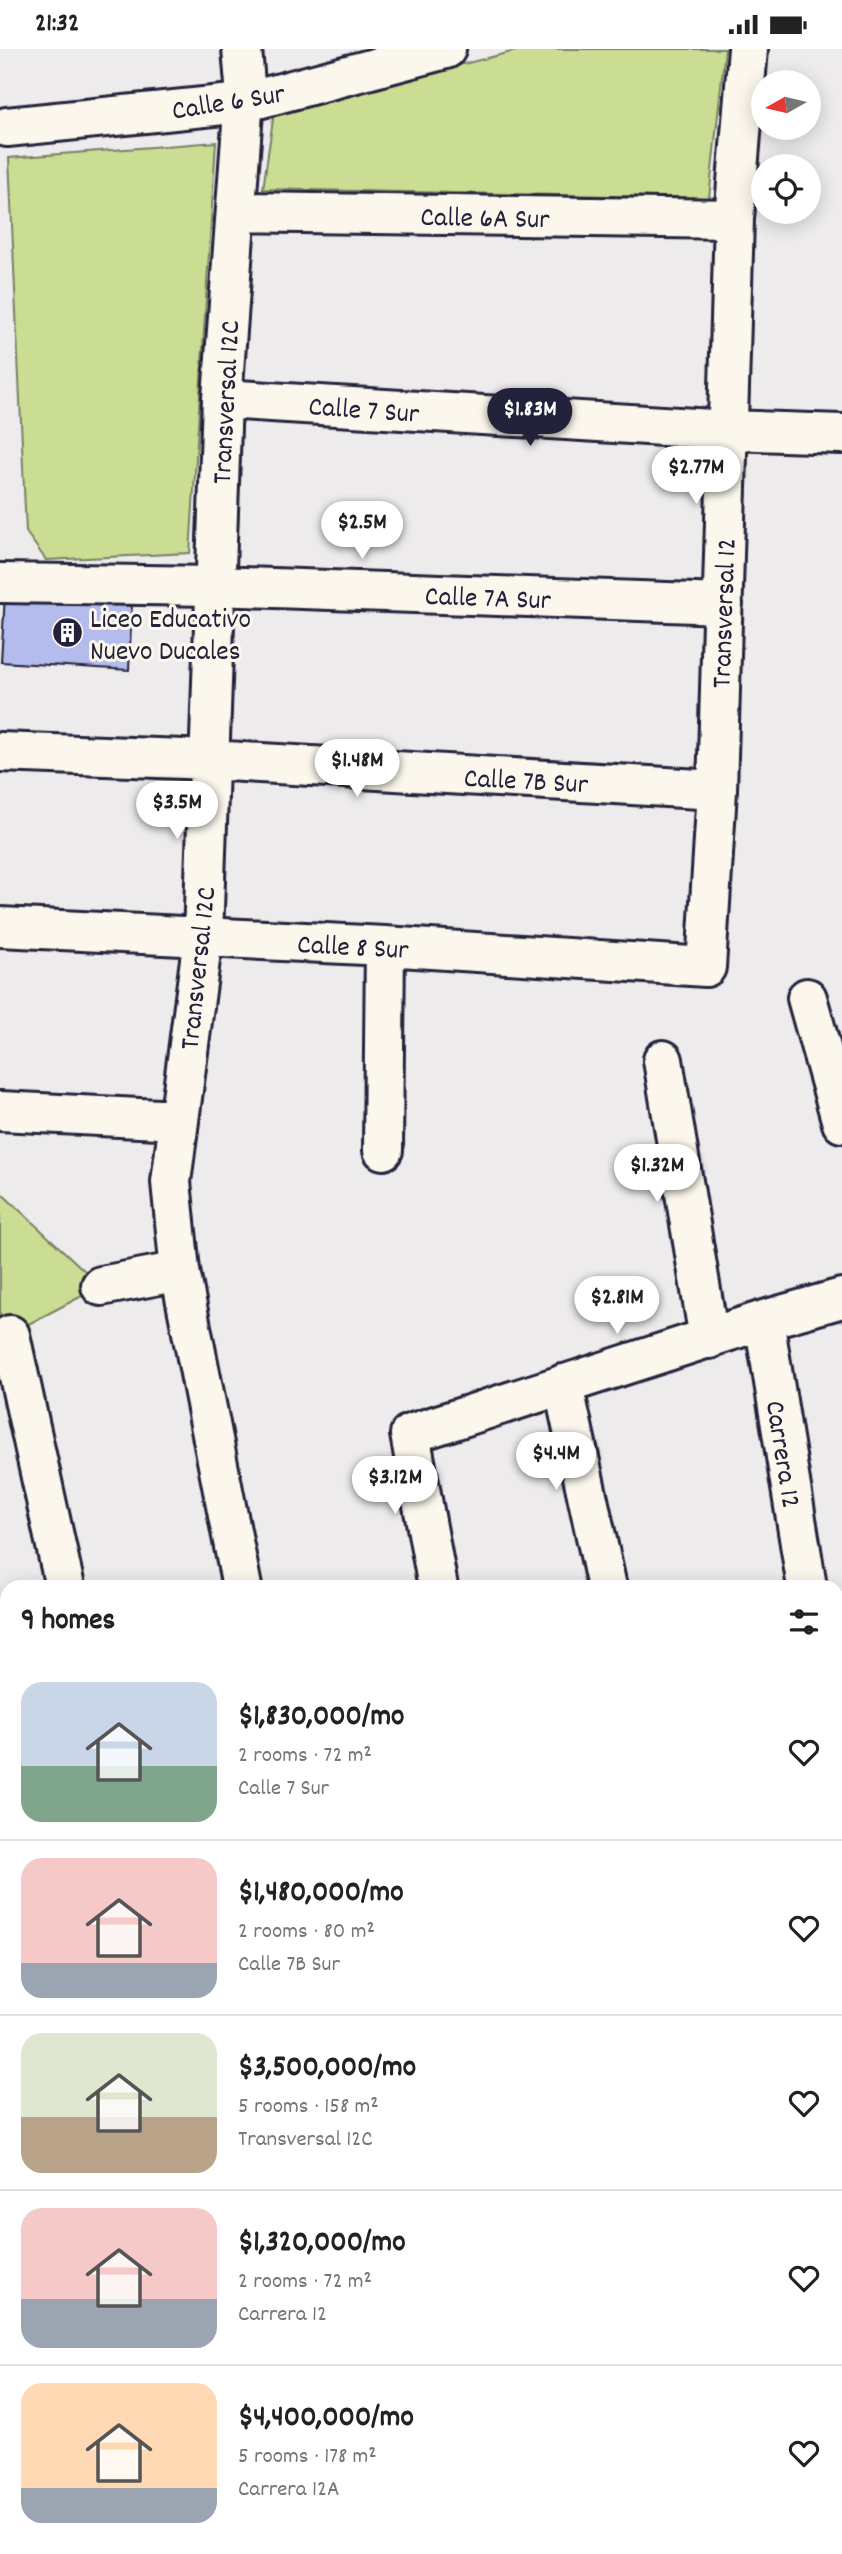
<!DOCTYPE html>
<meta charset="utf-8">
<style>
:root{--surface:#fff;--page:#f6f6f6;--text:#222;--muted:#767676;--line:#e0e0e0;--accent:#22223b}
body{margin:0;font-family:Dekko,sans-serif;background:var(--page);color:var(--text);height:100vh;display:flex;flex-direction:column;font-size:26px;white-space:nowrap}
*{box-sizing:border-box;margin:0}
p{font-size:23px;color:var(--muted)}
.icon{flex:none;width:38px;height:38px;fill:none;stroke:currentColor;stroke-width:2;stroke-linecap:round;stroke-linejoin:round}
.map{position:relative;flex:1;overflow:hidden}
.side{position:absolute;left:0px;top:1531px;width:844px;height:975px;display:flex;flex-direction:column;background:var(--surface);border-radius:21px 21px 0 0;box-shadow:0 4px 18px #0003}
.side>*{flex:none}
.needle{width:46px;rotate:262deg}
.fabs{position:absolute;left:751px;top:21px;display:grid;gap:14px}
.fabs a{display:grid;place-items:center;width:70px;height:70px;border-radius:50%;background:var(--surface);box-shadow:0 4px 18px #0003;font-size:35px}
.price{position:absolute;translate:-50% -60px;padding:0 16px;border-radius:24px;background:#fff;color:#222;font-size:23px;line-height:46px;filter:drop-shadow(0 2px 4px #0008)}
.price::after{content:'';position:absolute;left:50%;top:42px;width:21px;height:16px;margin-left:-10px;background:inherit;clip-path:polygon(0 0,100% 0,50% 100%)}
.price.selected{background:var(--accent);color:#fff}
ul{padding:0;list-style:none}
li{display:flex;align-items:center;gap:21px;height:175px;padding:0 21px}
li+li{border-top:2px solid var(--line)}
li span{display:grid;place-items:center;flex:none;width:196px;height:140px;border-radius:21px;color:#555}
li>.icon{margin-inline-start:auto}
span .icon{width:84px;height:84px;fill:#fffc;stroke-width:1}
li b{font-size:30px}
h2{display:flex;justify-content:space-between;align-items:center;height:84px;padding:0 21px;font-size:30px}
.status{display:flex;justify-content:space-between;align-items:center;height:49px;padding:0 35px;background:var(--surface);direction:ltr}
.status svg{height:19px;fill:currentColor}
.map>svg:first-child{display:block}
.green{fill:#cbdd92;stroke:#768066;stroke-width:2}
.building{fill:#b4bced;stroke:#22223b;stroke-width:2}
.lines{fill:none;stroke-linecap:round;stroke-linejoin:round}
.minor-casing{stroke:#22223b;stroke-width:44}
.minor{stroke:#fbf7ec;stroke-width:38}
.labels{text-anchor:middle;stroke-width:6;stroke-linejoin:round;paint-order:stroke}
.street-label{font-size:28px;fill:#22223b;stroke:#fbf7ec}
.poi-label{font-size:28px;fill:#22223b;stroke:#fbf7ec;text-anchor:start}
</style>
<div class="status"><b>21:32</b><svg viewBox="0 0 49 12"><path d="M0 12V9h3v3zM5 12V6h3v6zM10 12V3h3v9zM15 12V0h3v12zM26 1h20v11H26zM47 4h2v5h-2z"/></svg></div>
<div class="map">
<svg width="842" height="2505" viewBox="0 0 842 2505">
<rect width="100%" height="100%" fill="#edebec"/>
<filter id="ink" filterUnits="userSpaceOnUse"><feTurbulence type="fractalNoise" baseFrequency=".0143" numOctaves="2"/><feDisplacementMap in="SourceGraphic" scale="14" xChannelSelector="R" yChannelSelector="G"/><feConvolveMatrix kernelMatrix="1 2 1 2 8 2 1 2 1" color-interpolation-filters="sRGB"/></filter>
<g filter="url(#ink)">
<path class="green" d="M523,0H725L709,149L263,140L274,63Z
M216,93L190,504L46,511L26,483L9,109Z
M0,1143L101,1237L0,1290Z
M837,2456H842V2505H340L341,2499H836Z"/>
<path class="building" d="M5,546L132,554L129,621L1,613Z"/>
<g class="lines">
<defs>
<path id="minor" d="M242,0L245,35L222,350L203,888L171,1133L180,1222L242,1538
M7,78L243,54L446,0
M237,163L734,170
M222,350L728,381L842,385
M0,534L215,537L723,555
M0,703L210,711L717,741
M0,878L385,897L706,918L717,741L734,170L748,0
M807,949L842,1074
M663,1011L709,1290
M0,1062L179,1071
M383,1101L385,897
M101,1237L180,1222
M764,1271L807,1538
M10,1286L65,1538
M563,1335L607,1538
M438,1538L410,1385L764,1271L842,1249
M836,1722L842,1756
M836,1810L842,1809
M0,2029L7,2028
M0,2280L7,2308
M55,2499L57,2505
M242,2499L244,2505"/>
</defs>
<use href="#minor" class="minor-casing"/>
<use href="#minor" class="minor"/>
</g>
</g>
<defs>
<symbol id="building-disc" viewBox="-11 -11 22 22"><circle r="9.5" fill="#22223b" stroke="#fbf7ec"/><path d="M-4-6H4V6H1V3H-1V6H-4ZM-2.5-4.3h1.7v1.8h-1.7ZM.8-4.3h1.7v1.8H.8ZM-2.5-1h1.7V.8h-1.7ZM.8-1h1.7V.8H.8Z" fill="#fff"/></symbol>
</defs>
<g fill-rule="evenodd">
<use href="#building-disc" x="50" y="566" width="35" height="35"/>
</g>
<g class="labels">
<g class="street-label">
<text transform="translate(228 51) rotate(-9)" y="10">Calle 6 Sur</text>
<text transform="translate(485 167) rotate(1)" y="10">Calle 6A Sur</text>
<text transform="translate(224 353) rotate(-87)" y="10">Transversal 12C</text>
<text transform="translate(364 359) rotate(4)" y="10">Calle 7 Sur</text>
<text transform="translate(488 547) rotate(2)" y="10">Calle 7A Sur</text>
<text transform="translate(722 564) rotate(-88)" y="10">Transversal 12</text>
<text transform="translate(526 730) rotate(3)" y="10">Calle 7B Sur</text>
<text transform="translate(353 896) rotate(3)" y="10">Calle 8 Sur</text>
<text transform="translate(196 919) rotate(-84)" y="10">Transversal 12C</text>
<text transform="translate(785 1405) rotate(81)" y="10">Carrera 12</text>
</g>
<g class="poi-label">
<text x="90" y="578">Liceo Educativo<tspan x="90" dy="32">Nuevo Ducales</tspan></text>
</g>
</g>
</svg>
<div class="fabs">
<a><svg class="needle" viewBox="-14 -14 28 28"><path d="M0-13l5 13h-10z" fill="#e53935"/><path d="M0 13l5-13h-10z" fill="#767676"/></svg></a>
<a><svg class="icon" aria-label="locate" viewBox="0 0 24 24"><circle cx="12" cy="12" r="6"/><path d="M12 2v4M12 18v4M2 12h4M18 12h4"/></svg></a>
</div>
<b class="price selected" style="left:530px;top:399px">$1.83M</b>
<b class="price" style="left:696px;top:457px">$2.77M</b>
<b class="price" style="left:362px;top:512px">$2.5M</b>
<b class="price" style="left:357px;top:750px">$1.48M</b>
<b class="price" style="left:177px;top:792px">$3.5M</b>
<b class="price" style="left:657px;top:1155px">$1.32M</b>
<b class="price" style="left:617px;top:1287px">$2.81M</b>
<b class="price" style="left:556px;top:1443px">$4.4M</b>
<b class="price" style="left:395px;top:1467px">$3.12M</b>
<section class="side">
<h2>9 homes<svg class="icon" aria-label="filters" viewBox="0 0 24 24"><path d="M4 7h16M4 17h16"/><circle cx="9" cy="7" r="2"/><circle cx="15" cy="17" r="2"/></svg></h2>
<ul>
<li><span style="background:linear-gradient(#c9d6e8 60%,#7fa58c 0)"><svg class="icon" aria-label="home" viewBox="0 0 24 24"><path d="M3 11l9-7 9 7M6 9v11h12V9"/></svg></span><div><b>$1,830,000/mo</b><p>2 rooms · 72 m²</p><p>Calle 7 Sur</p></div><svg class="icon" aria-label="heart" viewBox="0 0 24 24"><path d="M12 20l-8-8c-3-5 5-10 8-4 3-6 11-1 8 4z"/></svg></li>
<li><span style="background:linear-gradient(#f6c9c9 75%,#9aa5b1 0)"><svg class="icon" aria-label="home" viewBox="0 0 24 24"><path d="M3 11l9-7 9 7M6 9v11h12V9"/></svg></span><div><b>$1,480,000/mo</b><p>2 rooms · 80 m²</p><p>Calle 7B Sur</p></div><svg class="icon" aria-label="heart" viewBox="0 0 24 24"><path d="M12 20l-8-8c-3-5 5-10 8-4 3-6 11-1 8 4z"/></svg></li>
<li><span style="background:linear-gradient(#dfe7d0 60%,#b9a48a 0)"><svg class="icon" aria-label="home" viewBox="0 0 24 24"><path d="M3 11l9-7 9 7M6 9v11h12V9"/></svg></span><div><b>$3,500,000/mo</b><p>5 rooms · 158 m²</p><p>Transversal 12C</p></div><svg class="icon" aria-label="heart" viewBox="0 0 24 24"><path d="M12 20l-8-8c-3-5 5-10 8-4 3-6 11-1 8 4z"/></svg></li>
<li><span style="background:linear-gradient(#f6c9c9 65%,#9aa5b1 0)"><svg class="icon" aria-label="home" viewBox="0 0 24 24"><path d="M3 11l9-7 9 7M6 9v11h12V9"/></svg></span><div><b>$1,320,000/mo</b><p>2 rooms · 72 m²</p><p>Carrera 12</p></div><svg class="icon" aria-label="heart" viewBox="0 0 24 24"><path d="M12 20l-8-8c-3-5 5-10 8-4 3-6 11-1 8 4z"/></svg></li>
<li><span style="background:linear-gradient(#ffd9b3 75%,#9aa5b1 0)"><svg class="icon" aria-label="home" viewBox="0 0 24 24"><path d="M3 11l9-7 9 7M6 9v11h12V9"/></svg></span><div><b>$4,400,000/mo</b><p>5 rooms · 178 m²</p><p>Carrera 12A</p></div><svg class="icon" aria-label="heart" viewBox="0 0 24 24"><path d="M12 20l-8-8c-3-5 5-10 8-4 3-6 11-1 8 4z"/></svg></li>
</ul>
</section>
</div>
